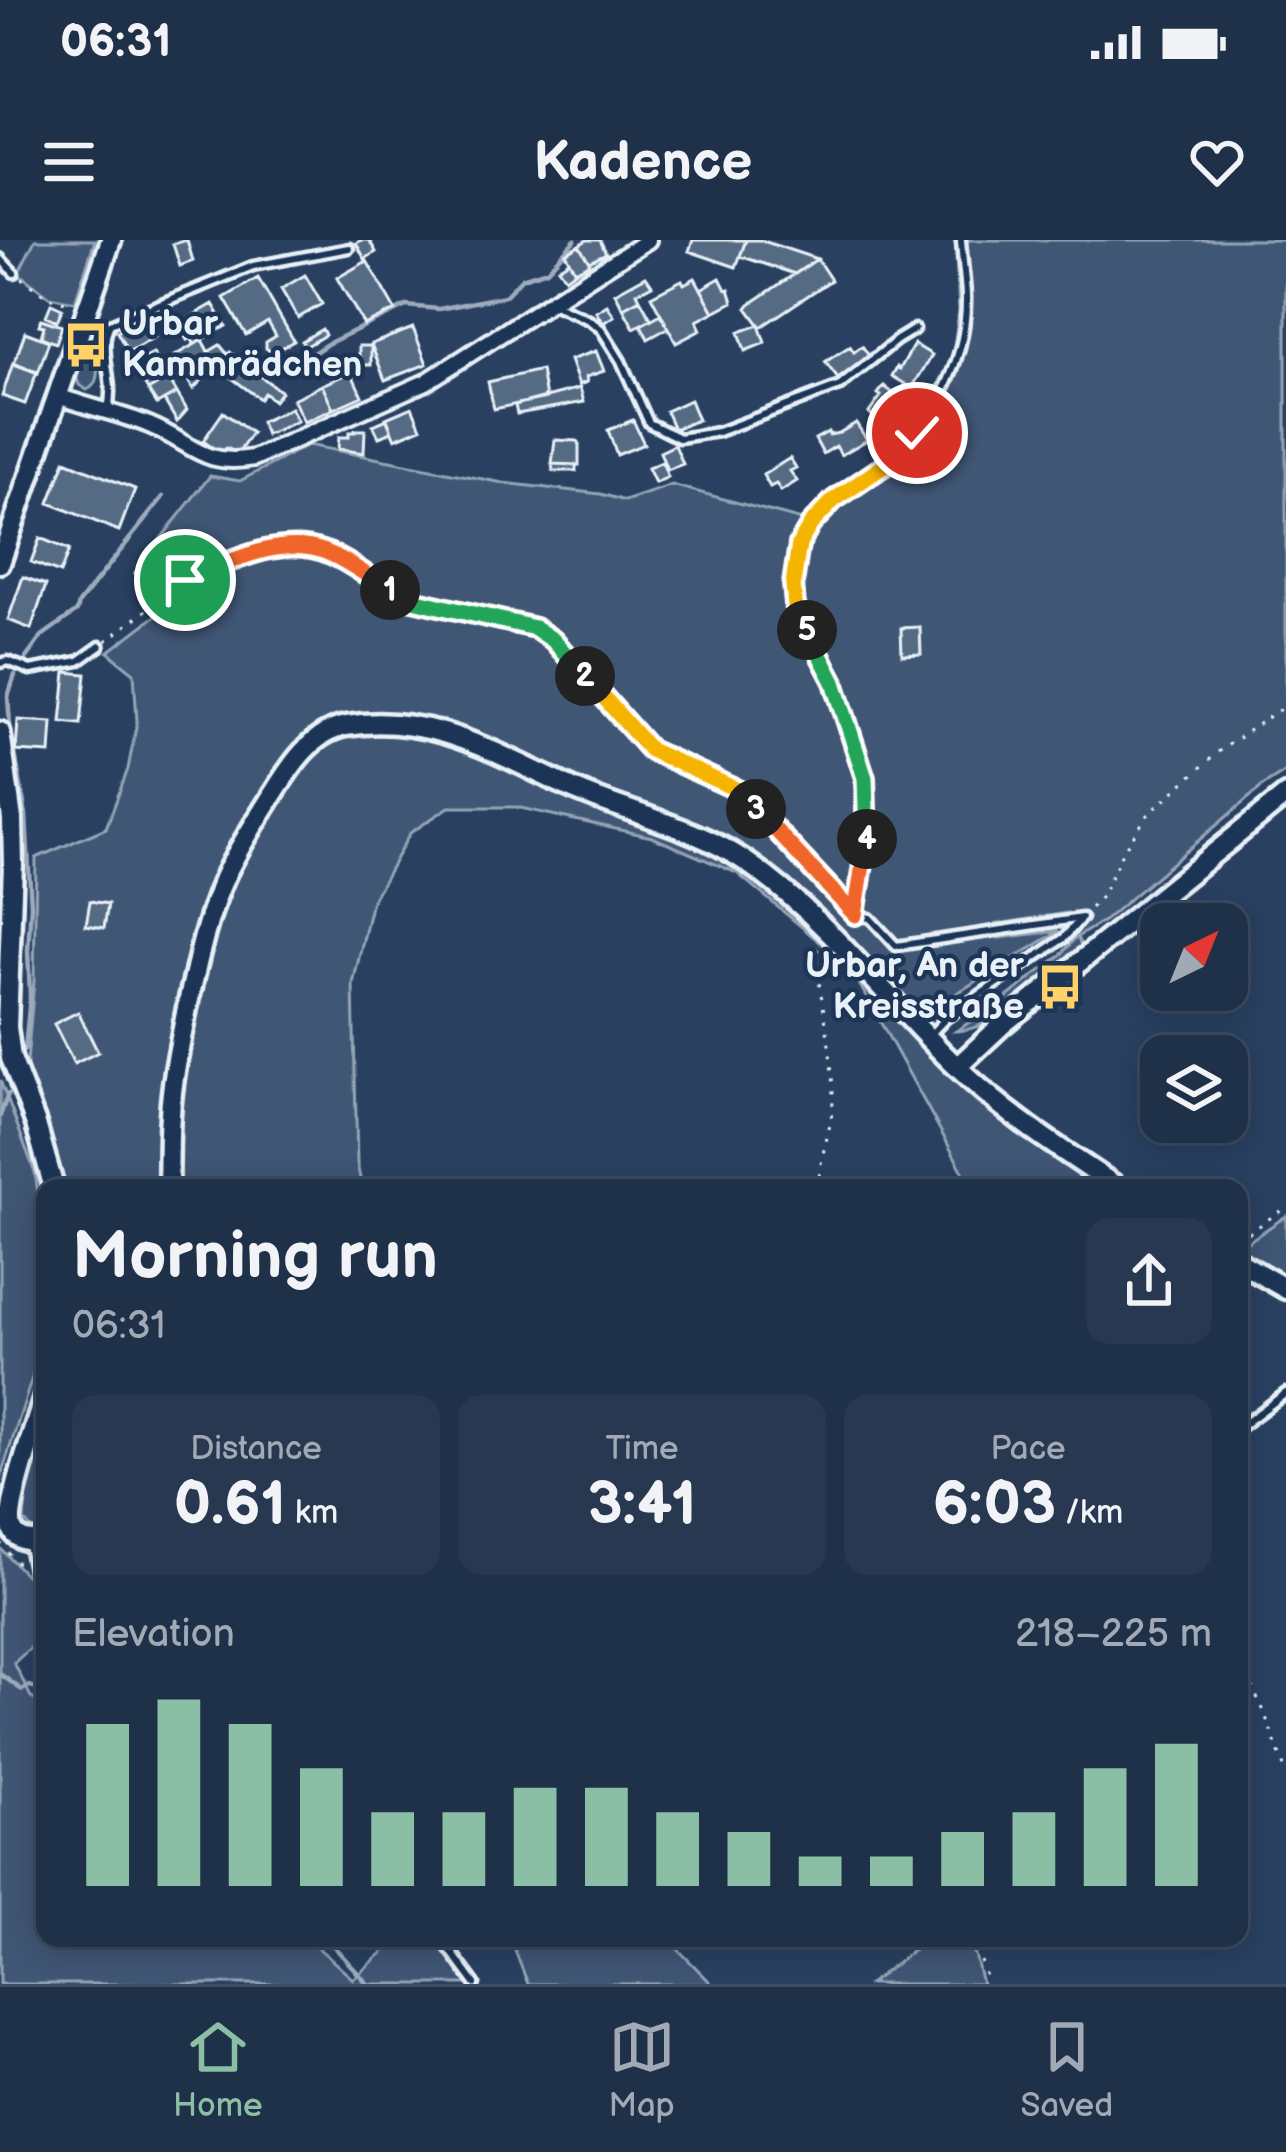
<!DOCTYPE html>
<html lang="en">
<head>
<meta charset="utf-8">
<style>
  body { margin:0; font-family:"Balsamiq Sans",sans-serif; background:#273850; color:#f1f3f6; height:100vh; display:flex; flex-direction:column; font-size:45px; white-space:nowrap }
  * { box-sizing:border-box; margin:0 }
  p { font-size:39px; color:#a1a9b4 }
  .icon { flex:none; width:66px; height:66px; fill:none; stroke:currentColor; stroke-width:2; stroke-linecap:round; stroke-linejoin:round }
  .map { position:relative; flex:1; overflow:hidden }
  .side { position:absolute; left:36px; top:939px; width:1212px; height:768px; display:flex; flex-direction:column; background:#1f3049; border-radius:24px; box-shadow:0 6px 30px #0003,0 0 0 3px #3c4b61 }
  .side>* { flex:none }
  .needle { width:78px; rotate:43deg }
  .controls { position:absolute; left:1140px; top:663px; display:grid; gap:24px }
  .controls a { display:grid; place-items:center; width:108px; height:108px; border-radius:24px; background:#1f3049; box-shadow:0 6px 30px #0003,0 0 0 3px #3c4b61; font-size:60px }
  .pin { position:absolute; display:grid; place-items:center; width:102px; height:102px; color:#fff; margin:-51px; border:6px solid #fff; border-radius:50%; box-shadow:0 3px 12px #0007 }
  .km { position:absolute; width:60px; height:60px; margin:-30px; border-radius:50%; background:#222; color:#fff; font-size:33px; line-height:60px; text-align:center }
  .round { display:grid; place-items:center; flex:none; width:126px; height:126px; border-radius:24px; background:#273850 }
  .summary { display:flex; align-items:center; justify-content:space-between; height:204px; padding:0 36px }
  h1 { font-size:66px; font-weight:700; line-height:90px }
  .metrics { display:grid; grid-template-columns:repeat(3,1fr); gap:18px; height:204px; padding:12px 36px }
  .metrics div { display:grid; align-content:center; border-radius:24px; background:#273850; text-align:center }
  .metrics b { font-size:60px; font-weight:700 }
  .metrics small { font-size:33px; font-weight:400 }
  .metrics p { font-size:33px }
  .chart { height:336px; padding:24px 36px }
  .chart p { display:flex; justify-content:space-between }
  .chart svg { width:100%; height:216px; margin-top:12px; stroke:#8abfa5; stroke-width:6 }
  .status { display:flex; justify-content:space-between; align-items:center; height:84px; padding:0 60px; background:#1f3049; direction:ltr }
  .status svg { height:33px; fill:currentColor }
  header { display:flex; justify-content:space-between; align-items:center; height:156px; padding:0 36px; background:#1f3049; font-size:54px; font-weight:700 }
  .menu { display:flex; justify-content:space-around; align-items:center; height:168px; border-top:3px solid #3c4b61; background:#1f3049; font-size:33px; color:#a1a9b4 }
  .menu a { display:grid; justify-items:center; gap:6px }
  .menu .selected { color:#8abfa5 }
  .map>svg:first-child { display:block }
  .green { fill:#415774; stroke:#94a4b6; stroke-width:3 }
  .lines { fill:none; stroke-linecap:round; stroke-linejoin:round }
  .stream { stroke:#9dabbd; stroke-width:4.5 }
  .building { fill:#556a83; stroke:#e8f1f8; stroke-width:3 }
  .lane-casing { stroke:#e8f1f8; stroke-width:15 }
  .street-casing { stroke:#e8f1f8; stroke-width:22 }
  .secondary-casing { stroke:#e8f1f8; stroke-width:27 }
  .path { stroke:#e8f1f8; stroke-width:3; stroke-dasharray:3 9; stroke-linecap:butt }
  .lane { stroke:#1d3557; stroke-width:6 }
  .street { stroke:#1d3557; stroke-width:14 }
  .secondary { stroke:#1d3557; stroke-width:18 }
  .split-1-casing { stroke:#fff; stroke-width:24 }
  .split-2-casing { stroke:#fff; stroke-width:24 }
  .split-3-casing { stroke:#fff; stroke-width:24 }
  .split-4-casing { stroke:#fff; stroke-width:24 }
  .split-5-casing { stroke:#fff; stroke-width:24 }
  .split-6-casing { stroke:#fff; stroke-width:24 }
  .split-1 { stroke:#f0652b; stroke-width:15 }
  .split-2 { stroke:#22a559; stroke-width:15 }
  .split-3 { stroke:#f5b400; stroke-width:15 }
  .split-4 { stroke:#f0652b; stroke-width:15 }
  .split-5 { stroke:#22a559; stroke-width:15 }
  .split-6 { stroke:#f5b400; stroke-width:15 }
  .labels { text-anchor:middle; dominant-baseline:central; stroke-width:9; stroke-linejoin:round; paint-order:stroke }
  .poi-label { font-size:36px; font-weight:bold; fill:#e8f1f8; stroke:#1d3557; text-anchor:start }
</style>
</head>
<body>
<div class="status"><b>06:31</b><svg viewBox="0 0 49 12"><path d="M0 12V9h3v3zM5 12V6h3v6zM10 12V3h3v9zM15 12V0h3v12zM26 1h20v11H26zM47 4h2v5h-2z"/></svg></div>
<header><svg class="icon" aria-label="menu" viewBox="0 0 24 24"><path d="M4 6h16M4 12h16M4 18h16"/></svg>Kadence<svg class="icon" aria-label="heart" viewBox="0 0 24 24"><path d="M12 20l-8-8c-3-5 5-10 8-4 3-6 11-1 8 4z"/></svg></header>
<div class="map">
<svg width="1286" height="1744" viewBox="0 0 1286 1744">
  <rect width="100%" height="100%" fill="#294061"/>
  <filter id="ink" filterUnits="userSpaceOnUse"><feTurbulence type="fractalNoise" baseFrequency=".00833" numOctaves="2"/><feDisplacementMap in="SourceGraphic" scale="24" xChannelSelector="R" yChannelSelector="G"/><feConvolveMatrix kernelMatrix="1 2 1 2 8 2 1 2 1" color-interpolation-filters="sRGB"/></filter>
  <g filter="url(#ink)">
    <path class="green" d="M35 0H95L75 62 49 57 18 33Z
      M955 0H1286V531L1264 545 1105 680 1077 697 1085 713C1054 736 993 791 956 791L1002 761 1061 715 1076 697 1067 673 997 684 999 698 1059 691 939 764 908 793 1021 897 1101 948H972L850 727 737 633 652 597 516 567H449L410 593 372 661 353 744 357 923 362 948H63L56 919 26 834 34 741 36 618 106 588 128 529 137 482 134 433 108 412 200 342 159 301 210 236 240 241 308 205 503 243 601 254 625 261 672 245 806 281 835 253 886 216 912 188 938 146 953 115 959 70Z
      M93 104H96C96 119 103 143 87 150L79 145C72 128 81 116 93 104Z
      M0 840 35 932 44 996 45 1068 39 1116 0 1239Z
      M1286 976V1040L1239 1013V1008Z
      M45 1178V1304L24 1280 29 1229Z
      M0 1308 45 1355V1394L14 1423 31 1457 45 1468V1698H307L353 1739 399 1698H435L469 1744H0Z
      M510 1698H667L712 1744H528Z
      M929 1698H966L975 1715 982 1744H869Z"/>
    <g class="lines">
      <path class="stream" d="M259 131 292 127 327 104 406 66 439 69 505 56 522 38 547 30 575 0
        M26 418 42 396 77 371 79 363 163 257
        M15 435 8 457 10 485 26 575 31 666 28 710 30 756 25 810
        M0 876 8 854
        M0 1434 22 1450 30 1446 41 1450 37 1467 45 1477
        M326 1698 368 1744"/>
    </g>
    <path class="building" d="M187 0 193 21 180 26 173 4Z
      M362 0H369L376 12 365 19 356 3Z
      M587 0H600L606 13 589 21 579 5Z
      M693 0H746L736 27 689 11Z
      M746 0H760L817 19 795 34 740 16Z
      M579 5 590 23 575 31 565 13Z
      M817 19 831 40 761 87 747 68 750 64Z
      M367 21 395 70 364 85 337 38Z
      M569 21 575 31 565 38 558 28Z
      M305 35 322 64 298 78 281 49Z
      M646 36 652 45 637 53 640 59 623 68 615 53Z
      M258 38 294 101 272 113 266 108V102L276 96 268 82 246 95 224 58Z
      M695 38 714 72 697 81 701 90 676 103 651 56 682 40 684 44Z
      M720 38 726 50 729 49 733 62 714 72 701 49Z
      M640 59 651 79 634 88 623 68Z
      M51 64 62 69 57 81 46 76Z
      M213 64 226 86 202 100 189 78Z
      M607 65 614 76 603 83 596 72Z
      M661 74 668 88 648 99 641 85Z
      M144 77 155 97 128 112 117 92Z
      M41 79 62 86 56 103 41 97 44 86 39 85Z
      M190 79 202 100 194 105 192 98 187 100 179 86Z
      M759 85 765 103 745 111 739 92Z
      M413 88 427 124 385 140 371 104Z
      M322 89 325 95 305 107 302 101Z
      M25 92 49 101 38 133 14 124Z
      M202 100 216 126 193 149 174 116Z
      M914 104 932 115 912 148 892 136 897 127 900 129Z
      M220 105 228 115 219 126H216L208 112Z
      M359 106H371V125H359Z
      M850 106 854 112 862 106 869 116 838 139 825 122Z
      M596 111 604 131 586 137 587 142 579 145 570 120Z
      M230 112 281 152 274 161 264 153 260 159 225 133 219 126Z
      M153 113 168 138 148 150 133 125Z
      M13 123 37 132 25 164 2 156Z
      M541 130 546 158 494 169 488 142Z
      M351 132 362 156 333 169 322 145Z
      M168 138 177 153 157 164 148 150Z
      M322 145 333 169 304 182 293 159Z
      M884 146 903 161 886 185 869 173 881 156 878 154Z
      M580 148 584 162 517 174 515 165Z
      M177 153 187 170 177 182 164 160Z
      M690 160 698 180 674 189 666 171Z
      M412 167 421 188 395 199 386 178Z
      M291 168 297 181 266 195 261 182Z
      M223 172 252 193 238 213 226 208 222 214 203 201Z
      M387 179 392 192 379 197 373 185Z
      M633 180 644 204 617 215 608 190Z
      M856 183 867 200 841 215 836 206 823 214 815 199 828 192 829 195 839 193Z
      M355 190H365L364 213 338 209 339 197H349V192H355Z
      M555 200 577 201 579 204V225L552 224Z
      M675 205 683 224 667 230 660 212Z
      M790 218 796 228 790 231 797 241 781 251 776 244 770 247 763 235Z
      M65 221 135 249 119 291 49 263Z
      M662 222 668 237 655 243 648 228Z
      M552 224 576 225V231H553Z
      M40 298 69 310 60 333 31 322Z
      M155 312 180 335 160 356 135 333Z
      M23 337 46 345 31 389 8 380Z
      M920 387 921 414 902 415 901 388Z
      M66 432 86 434 81 484 61 482Z
      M18 480 52 482 50 513 16 511Z
      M90 661 108 664 104 688 86 685Z
      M78 772 98 812 74 824 54 784Z"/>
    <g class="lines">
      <g class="lane-casing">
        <path id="lane" d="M961 0C962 18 965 37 966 55 968 124 928 196 871 235 845 253 811 272 799 304 778 360 814 394 834 441 843 465 860 513 865 537 873 583 862 630 855 675L870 678 896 706 1082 678
          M0 18 14 33
          M555 62 559 67 589 80 601 89 621 121 649 183 679 198 718 192 840 146 897 100 915 89
          M108 168C116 140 97 110 110 84L253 26 349 8
          M0 423 8 421 30 430 79 421 100 406
          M929 796 946 778 1064 698 1079 681
          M1239 1188 1286 1153
          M28 1305 33 1330 45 1345
          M441 1698 475 1744"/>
      </g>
      <g class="street-casing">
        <path id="street" d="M58 156C87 167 119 173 149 185 193 203 201 227 254 218L426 142 648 0"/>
      </g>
      <g class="secondary-casing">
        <path id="secondary" d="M0 323 111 0
          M0 492 12 579 13 624 7 787 11 818 36 884 54 948
          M957 827 1003 784 1286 555
          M168 948C169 924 168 900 170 875 172 839 180 804 187 768 197 724 206 679 224 638 237 610 254 585 270 559 288 530 309 493 346 486 432 471 503 518 578 551 632 574 695 587 745 621 827 677 888 761 959 829 1008 876 1063 911 1119 948
          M1239 1022 1286 1049
          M45 1154C38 1179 5 1268 12 1288 17 1303 34 1302 45 1299"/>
      </g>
      <path class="path" d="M21 38 48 58 69 64
        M106 401 185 341 248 315 287 306 323 310 403 358 518 382 535 388 553 400 650 510 741 551 847 666
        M1091 668 1104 653 1122 612 1148 575 1218 512 1286 465
        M819 948C818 916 834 887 833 855 832 809 822 760 814 715L821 704
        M42 959 45 977
        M1239 1000 1286 967
        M35 1140 45 1101
        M0 1303 16 1322H20
        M1239 1394 1251 1424 1246 1435 1239 1438
        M1246 1435 1263 1469 1286 1532
        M974 1698 988 1744"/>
      <use href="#lane" class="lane"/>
      <use href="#street" class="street"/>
      <use href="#secondary" class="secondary"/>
    </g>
  </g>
  <g class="lines" filter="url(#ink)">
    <g class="split-1-casing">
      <path id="split-1" d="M185 340C226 324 278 295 323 311 344 318 370 338 390 350"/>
    </g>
    <g class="split-2-casing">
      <path id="split-2" d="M390 350 404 358 535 388 553 400 585 436"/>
    </g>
    <g class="split-3-casing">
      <path id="split-3" d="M585 436 650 510 740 551 756 569"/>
    </g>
    <g class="split-4-casing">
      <path id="split-4" d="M756 569 855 675 867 599"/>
    </g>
    <g class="split-5-casing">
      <path id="split-5" d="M807 390 834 442 865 538 867 599"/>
    </g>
    <g class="split-6-casing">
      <path id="split-6" d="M807 390 795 366 793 344 799 304 811 284 834 260 891 221 917 193"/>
    </g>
    <use href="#split-1" class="split-1"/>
    <use href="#split-2" class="split-2"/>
    <use href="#split-3" class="split-3"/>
    <use href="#split-4" class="split-4"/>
    <use href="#split-5" class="split-5"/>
    <use href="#split-6" class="split-6"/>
  </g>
  <defs>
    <g id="bus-bare" transform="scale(3.6)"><path d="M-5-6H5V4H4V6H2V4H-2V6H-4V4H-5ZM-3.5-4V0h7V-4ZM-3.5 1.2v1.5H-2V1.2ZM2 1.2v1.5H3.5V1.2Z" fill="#ffd166" stroke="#1d3557" stroke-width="2.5" paint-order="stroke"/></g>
  </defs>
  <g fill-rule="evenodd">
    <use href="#bus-bare" x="86" y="105"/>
    <use href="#bus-bare" x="1060" y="747"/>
  </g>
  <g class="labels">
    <g class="poi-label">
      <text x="122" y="84">Urbar<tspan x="122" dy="41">Kammrädchen</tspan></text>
      <text x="1024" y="726" text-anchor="end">Urbar, An der<tspan x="1024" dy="41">Kreisstraße</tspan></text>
    </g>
  </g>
</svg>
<div class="controls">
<a><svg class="needle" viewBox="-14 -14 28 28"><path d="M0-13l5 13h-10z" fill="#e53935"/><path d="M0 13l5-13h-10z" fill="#a1a9b4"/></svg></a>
<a><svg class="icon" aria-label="layers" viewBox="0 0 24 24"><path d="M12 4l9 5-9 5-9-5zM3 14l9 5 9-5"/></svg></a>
</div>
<div class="pin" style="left:185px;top:340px;background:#1e9e55"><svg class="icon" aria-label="arrive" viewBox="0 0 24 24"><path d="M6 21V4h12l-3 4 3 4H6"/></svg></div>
<div class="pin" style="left:917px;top:193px;background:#d93025"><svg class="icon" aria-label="check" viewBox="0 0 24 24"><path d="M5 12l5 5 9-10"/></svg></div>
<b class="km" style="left:390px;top:350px">1</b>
<b class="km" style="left:585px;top:436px">2</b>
<b class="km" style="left:756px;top:569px">3</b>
<b class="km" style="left:867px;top:599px">4</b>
<b class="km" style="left:807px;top:390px">5</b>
<section class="side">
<div class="summary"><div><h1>Morning run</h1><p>06:31</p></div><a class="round"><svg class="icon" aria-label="share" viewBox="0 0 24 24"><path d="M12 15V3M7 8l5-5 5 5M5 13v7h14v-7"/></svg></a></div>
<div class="metrics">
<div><p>Distance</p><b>0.61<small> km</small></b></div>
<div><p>Time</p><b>3:41</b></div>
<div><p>Pace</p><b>6:03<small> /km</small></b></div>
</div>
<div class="chart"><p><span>Elevation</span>218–225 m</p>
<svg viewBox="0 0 160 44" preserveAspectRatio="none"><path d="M5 44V11M15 44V6M25 44V11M35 44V20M45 44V29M55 44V29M65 44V24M75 44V24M85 44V29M95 44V33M105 44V38M115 44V38M125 44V33M135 44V29M145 44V20M155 44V15"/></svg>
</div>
</section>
</div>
<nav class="menu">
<a class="selected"><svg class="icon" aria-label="home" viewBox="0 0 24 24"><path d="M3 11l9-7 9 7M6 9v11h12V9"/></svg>Home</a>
<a><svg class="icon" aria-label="map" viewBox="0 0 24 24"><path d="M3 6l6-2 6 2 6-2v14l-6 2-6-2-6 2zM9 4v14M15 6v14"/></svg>Map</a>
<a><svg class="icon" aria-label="saved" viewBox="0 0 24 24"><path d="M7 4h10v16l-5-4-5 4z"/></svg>Saved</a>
</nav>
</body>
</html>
